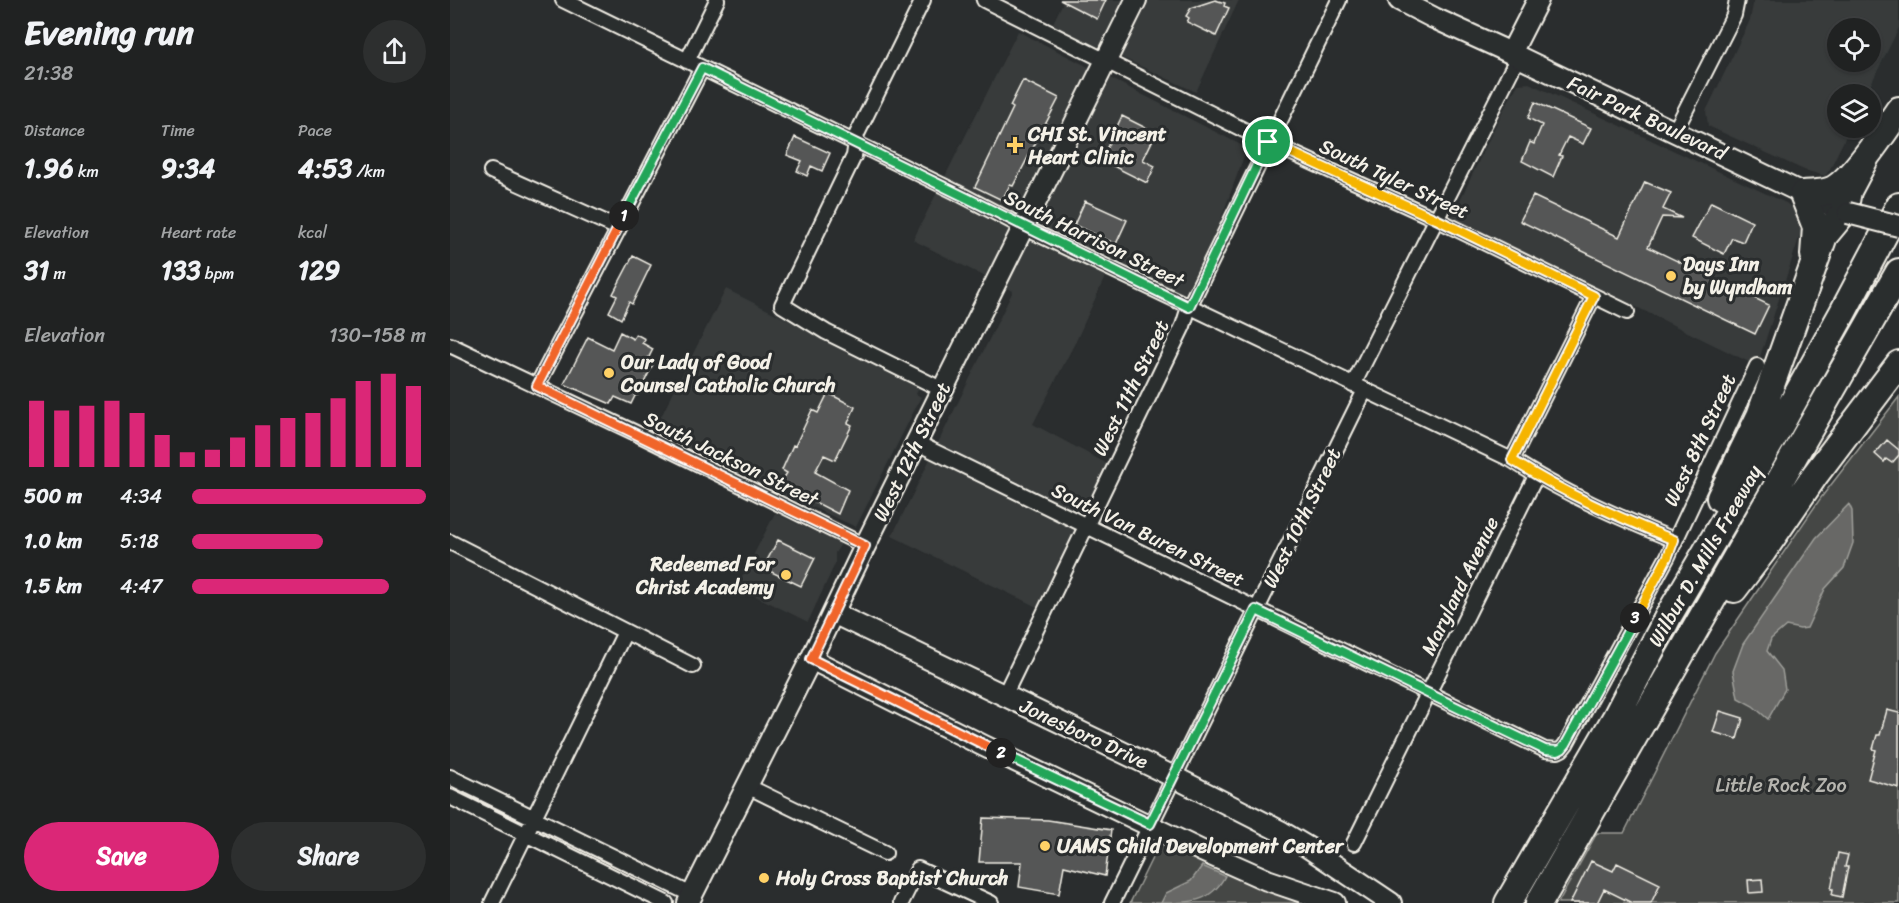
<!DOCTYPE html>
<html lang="en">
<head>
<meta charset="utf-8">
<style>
  body { margin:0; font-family:Sriracha,sans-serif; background:#2d2f2f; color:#f1f3f6; height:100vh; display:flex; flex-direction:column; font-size:22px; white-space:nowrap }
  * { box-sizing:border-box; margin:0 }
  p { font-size:20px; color:#a2a4a5 }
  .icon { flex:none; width:33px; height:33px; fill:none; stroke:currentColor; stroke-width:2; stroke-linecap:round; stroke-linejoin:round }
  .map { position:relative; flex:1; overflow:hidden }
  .details { display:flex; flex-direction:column; background:#202222; width:450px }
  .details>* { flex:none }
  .fabs { position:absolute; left:1377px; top:18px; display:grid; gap:12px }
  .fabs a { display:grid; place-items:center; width:54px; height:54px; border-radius:50%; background:#202222; box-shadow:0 2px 4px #0004,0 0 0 2px #3d3f40; font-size:30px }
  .pin { position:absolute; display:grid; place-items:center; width:51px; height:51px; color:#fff; margin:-26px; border:3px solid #fff; border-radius:50%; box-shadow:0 2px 6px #0007 }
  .km { position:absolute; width:30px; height:30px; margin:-15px; border-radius:50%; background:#222; color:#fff; font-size:16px; line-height:30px; text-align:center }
  .round { display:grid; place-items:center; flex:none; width:63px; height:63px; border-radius:32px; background:#2d2f2f }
  .summary { display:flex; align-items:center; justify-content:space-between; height:102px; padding:0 24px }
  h1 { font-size:33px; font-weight:700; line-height:45px }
  .metrics { display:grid; grid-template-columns:repeat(3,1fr); gap:9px; height:102px; padding:6px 24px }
  .metrics div { display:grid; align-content:center }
  .metrics b { font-size:26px; font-weight:700 }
  .metrics small { font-size:16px; font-weight:400 }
  .metrics p { font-size:16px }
  .chart { height:168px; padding:12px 24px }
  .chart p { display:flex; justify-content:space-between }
  .chart svg { width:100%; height:108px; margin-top:6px; stroke:#db2777; stroke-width:6 }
  .primary-button { display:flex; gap:12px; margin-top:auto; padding:12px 24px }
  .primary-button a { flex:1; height:69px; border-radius:36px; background:#db2777; color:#fff; font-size:24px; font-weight:700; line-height:69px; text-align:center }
  .primary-button a+a { background:#2d2f2f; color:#f1f3f6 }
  ul { padding:0 24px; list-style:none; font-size:20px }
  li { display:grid; grid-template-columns:96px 72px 1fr; align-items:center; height:45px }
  li i { height:15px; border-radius:8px; background:#db2777 }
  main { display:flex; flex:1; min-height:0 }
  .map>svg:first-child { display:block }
  .built { fill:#373a3a; fill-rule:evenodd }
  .green { fill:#444645; stroke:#9c9c96; stroke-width:1.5 }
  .water { fill:#676866; stroke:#9f9f9a; stroke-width:1.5 }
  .building { fill:#555756; stroke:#f4f1e8; stroke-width:1.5 }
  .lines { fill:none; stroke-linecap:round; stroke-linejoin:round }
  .street-casing { stroke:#f4f1e8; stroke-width:18 }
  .secondary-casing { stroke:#f4f1e8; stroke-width:24 }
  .highway-casing { stroke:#f4f1e8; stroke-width:30 }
  .street { stroke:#2a2d2e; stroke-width:14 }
  .secondary { stroke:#2a2d2e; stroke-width:20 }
  .highway { stroke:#2a2d2e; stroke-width:26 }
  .secondary-bridge-casing { stroke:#f4f1e8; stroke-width:24; stroke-linecap:butt }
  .secondary-bridge { stroke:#2a2d2e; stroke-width:20 }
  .split-1-casing { stroke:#fff; stroke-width:12 }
  .split-2-casing { stroke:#fff; stroke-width:12 }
  .split-3-casing { stroke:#fff; stroke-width:12 }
  .split-4-casing { stroke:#fff; stroke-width:12 }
  .split-1 { stroke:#22a559; stroke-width:8 }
  .split-2 { stroke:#f0652b; stroke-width:8 }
  .split-3 { stroke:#22a559; stroke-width:8 }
  .split-4 { stroke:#f5b400; stroke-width:8 }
  .poi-dot { fill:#ffd166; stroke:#2a2d2e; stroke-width:2 }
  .labels { text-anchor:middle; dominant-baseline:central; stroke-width:6; stroke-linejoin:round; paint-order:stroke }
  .street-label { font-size:20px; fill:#f4f1e8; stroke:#2a2d2e }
  .poi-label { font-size:20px; font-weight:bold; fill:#f4f1e8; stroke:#2a2d2e; text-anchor:start }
  .park-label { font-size:20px; fill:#b6b5af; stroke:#2a2d2e }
</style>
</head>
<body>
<main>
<section class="details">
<div class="summary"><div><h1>Evening run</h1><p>21:38</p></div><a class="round"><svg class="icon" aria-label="share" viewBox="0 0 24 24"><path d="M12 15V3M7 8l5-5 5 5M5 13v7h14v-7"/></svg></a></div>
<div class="metrics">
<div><p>Distance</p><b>1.96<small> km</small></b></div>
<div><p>Time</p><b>9:34</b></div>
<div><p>Pace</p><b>4:53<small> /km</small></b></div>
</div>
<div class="metrics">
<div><p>Elevation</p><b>31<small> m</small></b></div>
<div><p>Heart rate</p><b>133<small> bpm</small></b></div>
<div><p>kcal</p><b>129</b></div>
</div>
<div class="chart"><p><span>Elevation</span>130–158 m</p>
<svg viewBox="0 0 160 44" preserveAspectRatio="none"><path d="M5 44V17M15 44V21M25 44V19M35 44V17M45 44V22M55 44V31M65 44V38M75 44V37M85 44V32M95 44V27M105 44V24M115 44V22M125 44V16M135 44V9M145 44V6M155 44V11"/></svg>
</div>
<ul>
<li><b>500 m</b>4:34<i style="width:100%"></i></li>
<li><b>1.0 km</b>5:18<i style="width:56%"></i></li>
<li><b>1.5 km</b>4:47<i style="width:84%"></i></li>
</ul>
<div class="primary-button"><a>Save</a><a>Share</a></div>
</section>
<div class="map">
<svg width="1449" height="903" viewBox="0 0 1449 903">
  <rect width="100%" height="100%" fill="#2a2d2e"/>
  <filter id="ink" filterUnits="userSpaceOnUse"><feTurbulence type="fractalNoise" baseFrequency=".0167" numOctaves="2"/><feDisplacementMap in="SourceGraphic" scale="12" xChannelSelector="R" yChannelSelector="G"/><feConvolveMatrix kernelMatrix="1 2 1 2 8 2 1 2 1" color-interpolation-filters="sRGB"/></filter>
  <g filter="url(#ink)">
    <path class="built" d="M614 0H789L746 92 602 25Z
      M1304 0H1449V28L1416 94H1388V128H1400L1379 171 1375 176 1354 170 1258 126 1256 111 1300 20ZM1388 28H1420V62H1388Z
      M568 31 797 148 739 307 659 268 627 339 583 424 665 468 595 611 442 536 563 291 463 240Z
      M1079 83 1336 203 1346 210 1355 220 1307 366 1002 217 1051 114 1068 84Z
      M276 289 470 386 466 394 471 397 406 527 202 434Z
      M325 513 391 544 385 553V564L358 622 287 587Z"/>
    <path class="green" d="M1449 397V903H1108L1147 833H1174L1265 653 1370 499Z
      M710 842 721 844 850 903H680Z"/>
    <path class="water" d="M1399 504 1402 511 1403 543 1394 568 1375 589 1357 628 1350 629 1336 626 1321 639 1317 651 1332 670 1335 689 1318 719 1303 706 1288 698 1283 671 1293 644 1366 538Z
      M752 866 775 876C761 903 739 903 711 903L716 893 741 881Z"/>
    <path class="building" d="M610 0H656L647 19Z
      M765 0 775 3 774 6 779 8 766 36 737 22 739 18 736 16 741 8Z
      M573 80 609 98 563 186 560 185 552 200 525 187 563 108 560 106Z
      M1085 102 1141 128 1133 144 1118 137 1109 155 1112 156 1103 177 1072 161 1080 142 1084 144 1092 125 1078 118Z
      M672 116 706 133 693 160 705 166 697 183 651 160Z
      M345 137 380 153 372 171 361 166 357 176 347 171 352 161 337 155Z
      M1195 182 1221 193 1213 209 1232 218 1212 217 1198 247 1319 305 1305 334 1070 221 1083 196 1169 237Z
      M635 201 677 220 666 244 624 225Z
      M1261 202 1302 222 1293 242 1282 238 1274 254 1242 238Z
      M183 256 201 265 182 304 179 302 171 319 159 312 167 296 163 294Z
      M170 332 183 339 186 334 195 339 192 343 203 349 198 359 204 362 188 395 186 394 181 404 165 397 161 404 114 384 138 337 162 349Z
      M378 393 405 407 398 423 402 425 385 460 374 455 365 472 398 490 388 514 330 484 337 473 332 470 343 445 345 446 362 410 368 413Z
      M1437 440 1449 450V455L1442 463 1436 459 1434 462 1425 454Z
      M328 540 365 558 351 586 313 568Z
      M1437 710 1449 713V788L1418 779 1426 750 1423 749 1427 735H1430Z
      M1270 711 1293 718 1287 739 1263 732Z
      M533 818 598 820 661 830 655 876 614 866 609 894 569 887 572 862H529Z
      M1388 853 1398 855 1395 867H1398L1392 897 1382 895 1383 889H1381Z
      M1141 861 1163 871 1167 863 1210 884 1201 903H1182L1154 889 1147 903H1120Z
      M1312 879 1313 892 1299 893 1298 880Z"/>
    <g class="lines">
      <g class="street-casing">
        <path id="street" d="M113 0 506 192 573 227 1062 460C1113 493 1168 517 1224 540
          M473 0 407 134 404 156 332 305 376 332 493 390
          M534 0 818 142 986 219 1177 312
          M237 61 267 0
          M1225 131 1284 15 1287 0
          M41 171 168 228
          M0 345 190 435 415 546
          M903 385 1068 57
          M87 386 252 68
          M467 443 1095 750 1108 751 1112 749 1116 744 1218 556 1307 366
          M1062 460 1144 296
          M0 542 243 666
          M554 696 733 326 739 307 889 0
          M0 777 242 895
          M297 786 435 853
          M0 797 216 903
          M904 843 1086 476
          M42 903 175 632
          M451 903 468 869 541 903
          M662 903 915 390"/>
      </g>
      <g class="secondary-casing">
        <path id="secondary" d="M949 0 984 18 1050 48 1348 191 1398 213
          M1061 53 1088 0
          M383 613 724 777 832 832 859 848 941 903
          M361 659 532 745 752 851 817 880 885 903
          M238 903 361 659 415 546 686 0"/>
      </g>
      <g class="highway-casing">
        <path id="highway" d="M1364 255 1366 227 1353 194C1362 193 1373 194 1382 190 1403 180 1435 130 1449 110
          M1270 498 1310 416 1374 236 1394 212 1398 191 1416 157
          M1284 589 1313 551 1365 475 1449 364
          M1058 903 1166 717 1219 615 1323 438 1393 312 1449 206
          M1089 903 1449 272"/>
      </g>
      <use href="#street" class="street"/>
      <use href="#secondary" class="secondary"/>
      <use href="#highway" class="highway"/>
      <g class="secondary-bridge-casing">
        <path id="secondary-bridge" d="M1398 213 1449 226"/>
      </g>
      <use href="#secondary-bridge" class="secondary-bridge"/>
    </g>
  </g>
  <g class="lines" filter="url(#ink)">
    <g class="split-1-casing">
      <path id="split-1" d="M174 216 252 68 739 307 818 142"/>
    </g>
    <g class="split-2-casing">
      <path id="split-2" d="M174 216 87 386 415 546 361 659 551 753"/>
    </g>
    <g class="split-3-casing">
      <path id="split-3" d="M551 753 700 824 806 610 1095 750 1108 751 1112 749 1116 744 1185 618"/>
    </g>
    <g class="split-4-casing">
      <path id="split-4" d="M818 142 986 219 1144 296 1062 460C1113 493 1168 517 1224 540L1218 556 1185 618"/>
    </g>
    <use href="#split-1" class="split-1"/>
    <use href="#split-2" class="split-2"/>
    <use href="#split-3" class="split-3"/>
    <use href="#split-4" class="split-4"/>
  </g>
  <g class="poi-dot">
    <path d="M562 136h6v6h6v6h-6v6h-6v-6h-6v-6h6z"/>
    <circle cx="1221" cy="276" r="6"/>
    <circle cx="159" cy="373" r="6"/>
    <circle cx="336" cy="575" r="6"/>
    <circle cx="595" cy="846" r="6"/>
    <circle cx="314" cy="878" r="6"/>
  </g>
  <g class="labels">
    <g class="street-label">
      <text transform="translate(1197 118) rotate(25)">Fair Park Boulevard</text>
      <text transform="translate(944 179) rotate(25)">South Tyler Street</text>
      <text transform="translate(644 239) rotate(26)">South Harrison Street</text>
      <text transform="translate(681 388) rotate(-64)">West 11th Street</text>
      <text transform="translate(1250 440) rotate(-65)">West 8th Street</text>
      <text transform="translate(462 452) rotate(-64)">West 12th Street</text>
      <text transform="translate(281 459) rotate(26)">South Jackson Street</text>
      <text transform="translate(852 518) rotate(-64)">West 10th Street</text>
      <text transform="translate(698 535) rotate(26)">South Van Buren Street</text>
      <text transform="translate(1255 556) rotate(-60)">Wilbur D. Mills Freeway</text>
      <text transform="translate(1010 586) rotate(-64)">Maryland Avenue</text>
      <text transform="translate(634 734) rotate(25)">Jonesboro Drive</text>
    </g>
    <g class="poi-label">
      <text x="578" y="134">CHI St. Vincent<tspan x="578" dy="23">Heart Clinic</tspan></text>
      <text x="1233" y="264">Days Inn<tspan x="1233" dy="23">by Wyndham</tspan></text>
      <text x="171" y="362">Our Lady of Good<tspan x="171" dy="23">Counsel Catholic Church</tspan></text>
      <text x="324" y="564" text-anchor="end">Redeemed For<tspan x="324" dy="23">Christ Academy</tspan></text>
      <text x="607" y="846">UAMS Child Development Center</text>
      <text x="326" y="878">Holy Cross Baptist Church</text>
    </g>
    <g class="park-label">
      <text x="1331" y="785">Little Rock Zoo</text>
    </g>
  </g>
</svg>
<div class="fabs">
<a><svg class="icon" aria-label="locate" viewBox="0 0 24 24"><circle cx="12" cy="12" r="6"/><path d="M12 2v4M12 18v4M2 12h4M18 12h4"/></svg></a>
<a><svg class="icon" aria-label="layers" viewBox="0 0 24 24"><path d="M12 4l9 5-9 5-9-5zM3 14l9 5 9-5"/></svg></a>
</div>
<div class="pin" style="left:818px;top:142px;background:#1e9e55"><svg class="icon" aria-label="arrive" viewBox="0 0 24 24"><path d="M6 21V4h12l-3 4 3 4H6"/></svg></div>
<b class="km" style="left:174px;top:216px">1</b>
<b class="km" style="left:551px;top:753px">2</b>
<b class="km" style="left:1185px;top:618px">3</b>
</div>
</main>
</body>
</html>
